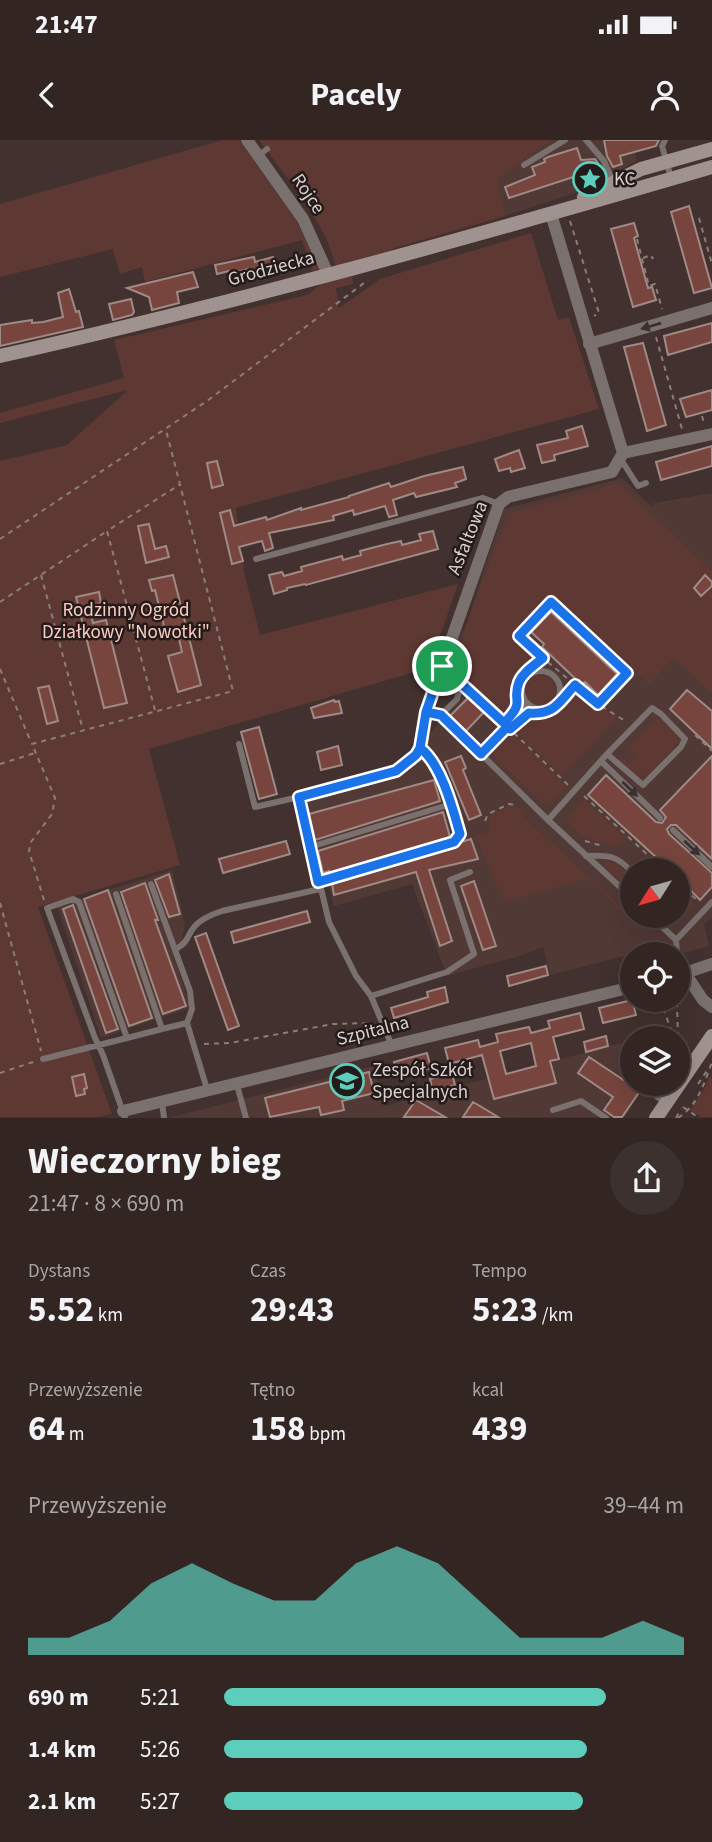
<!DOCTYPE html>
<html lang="pl">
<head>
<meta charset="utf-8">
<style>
  body { margin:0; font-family:"Source Sans 3",sans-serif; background:#3d312f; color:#f1f3f6; height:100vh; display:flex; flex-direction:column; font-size:26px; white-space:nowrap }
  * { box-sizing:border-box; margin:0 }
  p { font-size:23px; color:#a8a5a5 }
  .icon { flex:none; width:38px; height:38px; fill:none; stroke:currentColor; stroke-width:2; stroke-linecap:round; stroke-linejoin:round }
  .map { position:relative; height:978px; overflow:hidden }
  .details { display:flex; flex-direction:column; background:#322522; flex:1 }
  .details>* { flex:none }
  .needle { width:46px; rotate:233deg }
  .fabs { position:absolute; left:620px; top:718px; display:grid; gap:14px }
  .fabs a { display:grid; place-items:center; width:70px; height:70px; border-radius:50%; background:#322522; box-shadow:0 7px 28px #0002,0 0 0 2px #4d4240; font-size:35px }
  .pin { position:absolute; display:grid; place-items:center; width:60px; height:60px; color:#fff; margin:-30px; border:4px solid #fff; border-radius:50%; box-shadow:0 2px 7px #0007 }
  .round { display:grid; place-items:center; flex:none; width:74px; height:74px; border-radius:37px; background:#3d312f }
  .overview { display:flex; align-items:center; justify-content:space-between; height:119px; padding:0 28px }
  h1 { font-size:38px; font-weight:700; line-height:52px }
  .figures { display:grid; grid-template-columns:repeat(3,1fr); gap:10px; height:119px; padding:7px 28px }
  .figures div { display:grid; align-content:center }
  .figures b { font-size:35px; font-weight:700 }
  .figures small { font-size:19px; font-weight:400 }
  .figures p { font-size:19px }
  .chart { height:196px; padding:14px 28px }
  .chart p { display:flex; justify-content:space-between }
  .chart svg { width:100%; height:126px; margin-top:7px; fill:#5ccebb; opacity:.7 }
  ul { padding:0 28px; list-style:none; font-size:23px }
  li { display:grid; grid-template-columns:112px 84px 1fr; align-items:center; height:52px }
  li i { height:18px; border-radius:9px; background:#5ccebb }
  .status { display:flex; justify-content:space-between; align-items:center; height:49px; padding:0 35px; background:#322522; direction:ltr }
  .status svg { height:19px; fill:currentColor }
  header { display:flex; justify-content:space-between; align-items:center; height:91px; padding:0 28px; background:#322522; font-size:32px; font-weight:700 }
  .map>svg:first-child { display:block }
  .built { fill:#513935; fill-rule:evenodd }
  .green { fill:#5e3933 }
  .building { fill:#77453d; stroke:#9f8a86; stroke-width:2; fill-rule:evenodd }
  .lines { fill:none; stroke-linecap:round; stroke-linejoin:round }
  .path { stroke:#8b7d7b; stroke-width:2; stroke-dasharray:5 5; stroke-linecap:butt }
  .lane { stroke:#7a716f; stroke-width:6 }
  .street { stroke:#7a716f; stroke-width:12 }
  .secondary { stroke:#a0928f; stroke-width:14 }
  .oneway { fill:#39302f }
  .route-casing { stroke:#fff; stroke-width:14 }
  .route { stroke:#1a73e8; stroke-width:9 }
  .labels { text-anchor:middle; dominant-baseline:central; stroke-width:5; stroke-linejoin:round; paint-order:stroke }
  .poi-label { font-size:19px; fill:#dacfcd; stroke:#231b1a; text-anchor:start }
  .street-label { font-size:19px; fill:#dacfcd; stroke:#231b1a }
  .park-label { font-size:19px; fill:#fdcac0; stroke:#231b1a }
</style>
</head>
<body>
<div class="status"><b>21:47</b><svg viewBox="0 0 49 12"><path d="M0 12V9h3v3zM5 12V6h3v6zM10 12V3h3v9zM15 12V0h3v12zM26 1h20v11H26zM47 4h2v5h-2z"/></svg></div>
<header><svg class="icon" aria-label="back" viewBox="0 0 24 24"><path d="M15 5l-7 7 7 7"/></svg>Pacely<svg class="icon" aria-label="person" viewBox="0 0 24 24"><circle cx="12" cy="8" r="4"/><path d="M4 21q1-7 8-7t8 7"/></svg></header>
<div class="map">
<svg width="712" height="978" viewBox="0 0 712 978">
  <rect width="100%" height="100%" fill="#42312e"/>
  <path class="built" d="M552 0H631L637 21 578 52 505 76 497 39Z
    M622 338 651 366 654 363 712 353V778L704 784 709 806 677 815 644 814 643 811 551 835 543 807 523 815 447 836 412 744 334 766 328 745 315 739 293 653 395 626 410 615 471 548 460 535 449 526 451 514 467 482 504 369ZM632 730H677V775H632Z
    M172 730 185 784 177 824 189 865 186 869 101 898 57 766Z
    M632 900V943H645L625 977 168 978 373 926 385 966Z"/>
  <path class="green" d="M222 0H239L296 80 319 128 313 132 302 100 145 142 142 127 120 134 113 109 0 137V64Z
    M259 0H552L498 39 505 76 394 108 352 137 353 144 336 148 339 168 380 139 531 93 558 180 569 177 599 269 236 368 244 432 260 495 458 444 429 528 149 609 180 725 38 767 112 974 99 977H0V321L67 305 128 250 0 283V273L124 238 114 200 307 155 337 131C327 83 288 40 259 0Z
    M618 343 712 431V553L674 518 649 544 554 458 513 496 533 515 517 539 516 567 506 579 452 529 474 463 509 373Z
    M525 551a15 15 0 1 1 30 0a15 15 0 1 1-30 0Z
    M575 551 595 569 599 566 618 577 562 636 513 590 528 575 552 573Z
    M654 574 677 594 679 602 649 634 639 637 633 635 617 619 623 618 629 623 636 617 628 609 655 580 651 575Z
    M511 591 567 646 553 661 542 663 495 618 492 613 495 607Z
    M584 659 626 698 615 707 584 698 566 681Z
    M508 667H517L524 670 523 676 643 788 637 787 588 739 504 761 475 696 490 692 488 688 492 675Z
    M604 721 617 723 629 735 630 747H626L605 727Z
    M677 746 695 764 679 782 674 783 664 775H677Z
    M709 936 712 939V977H701L690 970 705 948Z"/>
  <path class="building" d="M604 0H659L656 6 620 16 622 24 613 27 607 16Z
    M577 8 581 20 595 19 601 28 509 58 505 47 535 35 532 27 545 22 544 19 548 17Z
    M689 66 712 148 694 153 671 72Z
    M634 83 638 96 634 98 646 141 648 148 652 147 656 160 633 167 611 89Z
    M254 117 255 122 273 117 276 130 251 139 248 129 230 134 229 131 217 134 215 125Z
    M193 132 198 147 177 152 179 163 152 170 149 157 127 148Z
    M69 149 76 172 79 171 83 187 0 206V185L32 180V183L43 182 63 177 58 153Z
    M131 159 134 172 132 175 113 180 109 164Z
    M712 183V202L668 215 664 196Z
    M643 203 666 285 647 291 624 207Z
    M712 250V270L686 277 680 259Z
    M582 286 588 306 554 315 555 320 542 323 537 305 568 298 566 291Z
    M712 306V326L661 340 656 322Z
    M519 310 525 328 511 332 510 328 499 331 495 319Z
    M217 321 223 345 212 348 207 323Z
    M463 327 466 339 455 343 457 347 416 357 414 353 393 360 397 375 389 377 385 366 354 375 353 370 333 376 334 380 269 393 273 408 265 411 262 401 239 407 243 421 232 424 220 373 230 370 234 386 266 377 267 380 301 368V370L349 357V356L389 343 391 347 424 336Z
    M149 384 155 409 166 406 169 417 146 423 138 386Z
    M433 391 438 409 306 445 305 444 287 448V450L274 454 269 435 282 432 284 436 302 431 301 427 342 416 343 420 361 415 360 411 387 404 401 401 402 405 421 400 419 394Z
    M173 435 201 545 178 552 168 516 182 512 178 494 163 498 160 487 164 486 155 450 152 451 149 440Z
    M705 435 712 442V446L701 456 694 448Z
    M99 452 101 463 89 466 93 483 106 480 127 563 104 568 76 457Z
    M551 472 617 534 598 555 585 542 582 545 542 507 544 504 531 492Z
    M49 546 58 581 47 584 38 548Z
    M687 550 712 571V609L670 569Z
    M471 555 486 570 466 591 450 576Z
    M334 560 335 562 339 561 342 573 314 578 311 568Z
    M259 587 277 654 259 659 241 592Z
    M338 606 342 625 321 630 317 612Z
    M461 616 466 628 463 630 481 675 469 680 445 622Z
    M712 616V719L676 685H671L667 689 669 694 712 733V747L700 760 677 736V730H670L588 655 606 635 656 682 662 683 666 677 660 670Z
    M434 640 440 661 315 700 309 674Z
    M443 672 450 697 329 733V731L323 733 318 711Z
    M471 699 478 719 429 730 452 801 440 806 416 732 334 755 332 744 456 707 461 702Z
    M286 701 290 714 223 733 219 719Z
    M169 734 180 774 169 777 155 740Z
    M474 741 496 806 483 810 461 746Z
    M145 743 158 780H155L186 866 163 874 121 752Z
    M108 750 152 878 129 886 84 759Z
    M73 765 118 889 106 893 63 769Z
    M307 771 310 782 234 803 231 792Z
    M206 793 239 886 228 890 195 797Z
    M546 826 548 835 509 846 507 836Z
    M445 847 448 862 394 878 391 868 428 857 427 852Z
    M632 860 636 875 603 883 599 868Z
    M580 873 584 889 553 897 559 919 550 921 556 943 494 959 482 915 449 924 445 908 478 900 480 907 498 902 496 894 529 887 531 893 550 888 548 881ZM531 903 536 926 506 934 500 911Z
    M606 896 608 906 586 912 584 902Z
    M427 913 431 928 398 937 394 922Z
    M589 917 640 951 622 977H614L604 970 613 957 578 933Z
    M369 932 374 953 342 961 344 970 321 975 319 967 270 977 265 958Z
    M452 933 455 945 433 952 430 939Z
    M84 934 87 948 84 949 85 954 76 956 72 937Z
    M416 960 445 977H404Z
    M473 962 480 966 498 977H463Z"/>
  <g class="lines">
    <path class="path" d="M699 78 712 124
      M570 81 599 173 594 176
      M637 99 649 146 655 144 662 169
      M643 118 651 115 653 119
      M656 197 682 289
      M702 276 704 283
      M0 399 207 261 368 140
      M41 435 83 590
      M0 462 107 391
      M543 518 519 496 551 462 627 533 598 564
      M0 529 31 602
      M469 550 500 580
      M518 562C518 535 523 534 543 518L598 564 625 581
      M155 570 107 391 179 345
      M534 573 550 571 574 546
      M514 593 568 645
      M695 595 712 611
      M0 624 35 613
      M584 656 664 730
      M485 681 488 674 509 664 518 665
      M585 701 603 706
      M677 742 699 762
      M44 760 29 711 31 702 52 674 55 658 32 604 233 551 166 290
      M0 763 41 911
      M660 859 674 898
      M677 862 678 899 682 908
      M204 904 230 903 333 884 371 883
      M0 933 36 921
      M698 944 709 928
      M683 967 699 978
      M676 978 681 969
      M678 978C698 965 704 944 712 922"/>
    <path class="lane" d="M586 0 604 21 613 42
      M665 0 662 6 671 38
      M258 16 267 9
      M524 25 565 0
      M620 318 638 346 646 343
      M256 419 483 358 499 364
      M522 550a19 19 0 1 1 38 0a19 19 0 1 1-38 0Z
      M528 564 481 614 548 680 607 614 652 568 661 574 685 599 681 607 643 645 607 614
      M426 572 441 575 457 559 459 551 452 541 441 533
      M441 575 481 614
      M239 604 255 667 299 657 329 782 356 836 371 856 392 906
      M601 621 660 678
      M548 680 632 758
      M673 690 712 727
      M310 707 451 664 430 615 420 609
      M586 716C609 715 616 715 632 732
      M319 742 454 702 460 694 451 664
      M151 744 190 851 192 869 187 883 162 889
      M116 754 162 889 127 898
      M650 775 676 800 677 813 685 833
      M676 800 712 762
      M176 809C190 801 186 796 195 786 202 778 213 774 222 771L320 749
      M371 856 447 832 474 814 450 740 470 732
      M187 883 207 949
      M43 919 127 898 79 762 73 759 47 768 95 898 103 915 125 978
      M626 923 632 932
      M638 943 666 963
      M237 945 246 978
      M162 962 164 978
      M553 970 581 961 606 978"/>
    <path class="street" d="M247 0 303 79 328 134
      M589 204 712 168
      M623 313 712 294
      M299 657C327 649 400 637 417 615 424 605 423 585 426 572L499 364 508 357 612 332 623 313 551 74
      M685 833 703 860 712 867
      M679 835 712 824
      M123 971 632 847"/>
    <path class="secondary" d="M584 57 641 29 712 9
      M0 216C240 162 476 96 712 27
      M656 978 712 896"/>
  </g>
  <defs><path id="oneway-solid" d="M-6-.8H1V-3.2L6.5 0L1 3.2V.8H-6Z" transform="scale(1.75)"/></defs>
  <g class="oneway">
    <use href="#oneway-solid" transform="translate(651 186) rotate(164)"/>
    <use href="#oneway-solid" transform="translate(630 649) rotate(44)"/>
    <use href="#oneway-solid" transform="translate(692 708) rotate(43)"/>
  </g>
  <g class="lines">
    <g class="route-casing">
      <path id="route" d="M442 526 426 572 420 608 416 615 396 631 299 657 318 742 454 702 460 694C453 669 441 623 420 608L426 572 441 575 481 614 508 586 510 589 529 573C555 575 559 562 575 545L598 564 627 533 551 462 519 496 543 518C535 525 523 532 519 542 511 563 527 560 504 583L442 526"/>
    </g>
    <use href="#route" class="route"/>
  </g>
  <defs>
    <g id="sight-ring" transform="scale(1.75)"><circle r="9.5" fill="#231b1a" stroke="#5ccebb" stroke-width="1.5"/><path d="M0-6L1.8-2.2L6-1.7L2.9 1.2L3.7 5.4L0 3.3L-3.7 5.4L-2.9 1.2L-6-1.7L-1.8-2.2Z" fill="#5ccebb"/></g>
    <g id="school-ring" transform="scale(1.75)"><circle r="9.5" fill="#231b1a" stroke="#5ccebb" stroke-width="1.5"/><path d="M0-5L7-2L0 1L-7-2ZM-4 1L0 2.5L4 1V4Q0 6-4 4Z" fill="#5ccebb"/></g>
  </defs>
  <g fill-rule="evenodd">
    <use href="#sight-ring" x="590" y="39"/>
    <use href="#school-ring" x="347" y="941"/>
  </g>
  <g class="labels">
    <g class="poi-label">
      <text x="614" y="39">KC</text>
      <text x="372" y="930">Zespół Szkół<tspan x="372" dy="22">Specjalnych</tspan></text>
    </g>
    <g class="street-label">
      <text transform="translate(308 54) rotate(56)">Rojce</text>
      <text transform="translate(271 129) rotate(-15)">Grodziecka</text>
      <text transform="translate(468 398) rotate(-68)">Asfaltowa</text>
      <text transform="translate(373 891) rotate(-14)">Szpitalna</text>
    </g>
    <g class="park-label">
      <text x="126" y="470">Rodzinny Ogród<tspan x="126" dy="22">Działkowy "Nowotki"</tspan></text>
    </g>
  </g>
</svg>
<div class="fabs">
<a><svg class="needle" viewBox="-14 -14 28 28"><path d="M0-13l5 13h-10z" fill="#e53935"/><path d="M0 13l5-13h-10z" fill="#a8a5a5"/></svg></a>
<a><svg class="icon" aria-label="locate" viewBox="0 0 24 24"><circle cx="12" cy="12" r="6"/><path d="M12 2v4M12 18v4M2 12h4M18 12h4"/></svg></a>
<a><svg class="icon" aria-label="layers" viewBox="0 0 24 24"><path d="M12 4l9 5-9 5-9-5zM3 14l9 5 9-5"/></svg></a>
</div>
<div class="pin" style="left:442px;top:526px;background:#1e9e55"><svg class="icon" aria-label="arrive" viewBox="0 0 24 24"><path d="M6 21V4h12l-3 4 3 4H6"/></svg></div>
</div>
<section class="details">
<div class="overview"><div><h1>Wieczorny bieg</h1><p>21:47 · 8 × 690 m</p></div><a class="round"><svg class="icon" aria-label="share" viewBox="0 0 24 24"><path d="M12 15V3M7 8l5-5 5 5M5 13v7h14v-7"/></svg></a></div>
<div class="figures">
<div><p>Dystans</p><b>5.52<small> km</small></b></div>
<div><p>Czas</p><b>29:43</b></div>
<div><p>Tempo</p><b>5:23<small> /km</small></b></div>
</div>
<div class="figures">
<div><p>Przewyższenie</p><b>64<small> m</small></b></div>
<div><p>Tętno</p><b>158<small> bpm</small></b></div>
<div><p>kcal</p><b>439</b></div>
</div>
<div class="chart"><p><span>Przewyższenie</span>39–44 m</p>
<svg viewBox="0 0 160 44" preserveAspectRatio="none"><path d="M0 44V38L10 38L20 32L30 19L40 12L50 19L60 25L70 25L80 12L90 6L100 12L110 25L120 38L130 38L140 38L150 32L160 38V44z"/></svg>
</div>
<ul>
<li><b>690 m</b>5:21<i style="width:83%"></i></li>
<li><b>1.4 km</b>5:26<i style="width:79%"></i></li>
<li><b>2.1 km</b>5:27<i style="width:78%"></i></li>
</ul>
</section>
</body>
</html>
